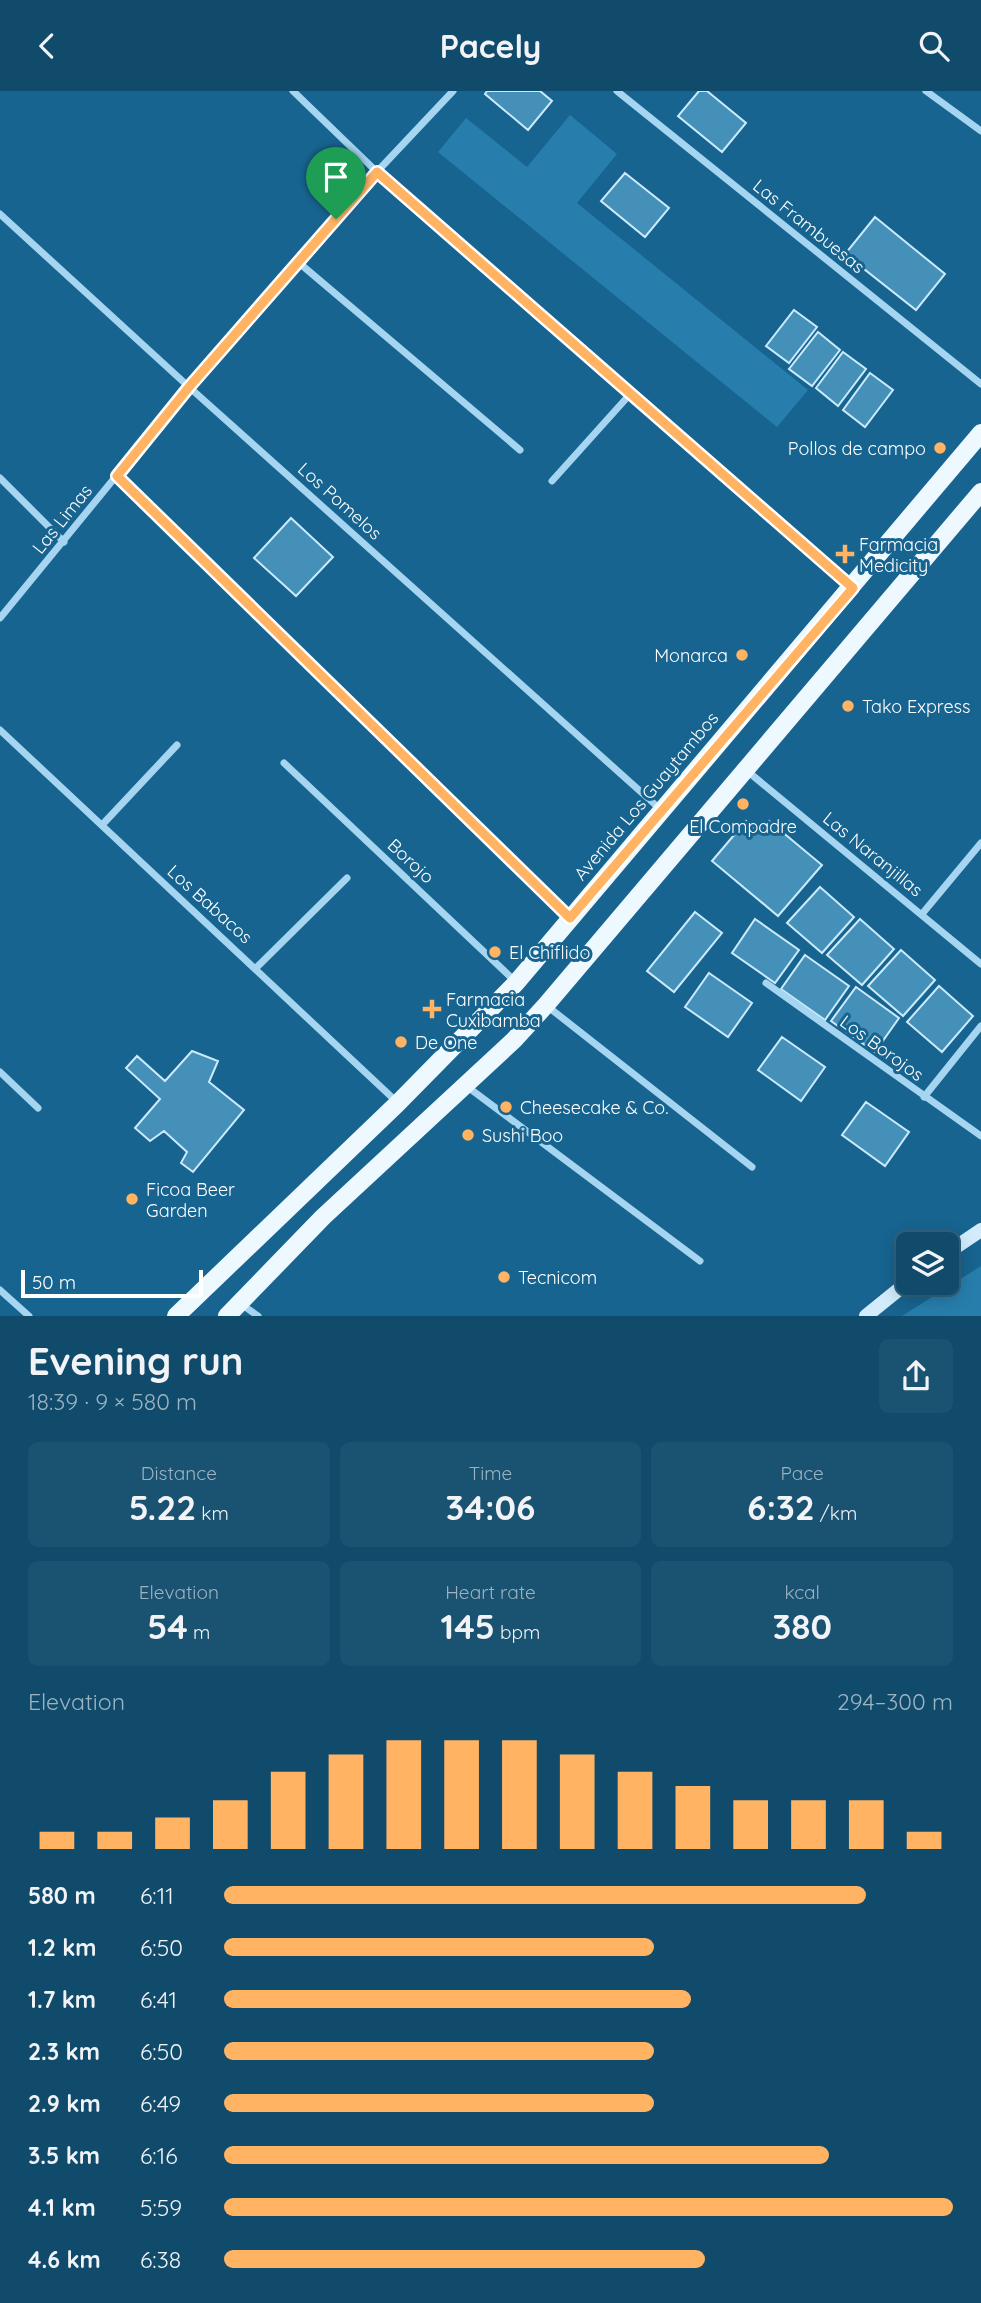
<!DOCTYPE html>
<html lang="en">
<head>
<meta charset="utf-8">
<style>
  body { margin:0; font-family:Quicksand,sans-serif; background:#1a5272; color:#f1f3f6; height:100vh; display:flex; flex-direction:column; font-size:26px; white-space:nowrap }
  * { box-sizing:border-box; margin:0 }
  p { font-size:23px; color:#9cb3c2 }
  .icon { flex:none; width:38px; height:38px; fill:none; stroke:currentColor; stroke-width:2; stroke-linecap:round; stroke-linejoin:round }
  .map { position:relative; height:1225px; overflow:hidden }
  .details { display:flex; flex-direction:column; background:#114b6c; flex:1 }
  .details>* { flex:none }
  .controls { position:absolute; left:896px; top:1141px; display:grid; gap:14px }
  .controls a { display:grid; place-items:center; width:63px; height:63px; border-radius:10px; background:#114b6c; box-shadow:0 4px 18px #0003,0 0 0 2px #30637f; font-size:35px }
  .scale { position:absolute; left:21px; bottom:18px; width:182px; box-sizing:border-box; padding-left:7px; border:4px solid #fff; border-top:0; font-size:19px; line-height:24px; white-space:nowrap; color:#fff; -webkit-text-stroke:5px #176490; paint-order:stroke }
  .pin { position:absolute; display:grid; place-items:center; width:60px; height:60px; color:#fff; margin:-72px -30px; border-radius:50% 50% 50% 0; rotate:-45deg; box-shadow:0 0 7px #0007 }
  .pin .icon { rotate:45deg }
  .round { display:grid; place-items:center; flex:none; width:74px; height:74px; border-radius:10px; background:#1a5272 }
  .summary { display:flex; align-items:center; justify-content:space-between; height:119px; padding:0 28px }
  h1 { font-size:38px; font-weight:700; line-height:52px }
  .metrics { display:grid; grid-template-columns:repeat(3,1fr); gap:10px; height:119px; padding:7px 28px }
  .metrics div { display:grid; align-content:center; border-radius:10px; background:#1a5272; text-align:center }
  .metrics b { font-size:35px; font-weight:700 }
  .metrics small { font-size:19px; font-weight:400 }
  .metrics p { font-size:19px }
  .chart { height:196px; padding:14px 28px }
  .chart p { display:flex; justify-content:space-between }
  .chart svg { width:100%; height:126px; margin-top:7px; stroke:#ffb363; stroke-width:6 }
  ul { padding:0 28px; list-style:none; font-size:23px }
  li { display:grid; grid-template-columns:112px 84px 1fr; align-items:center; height:52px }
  li i { height:18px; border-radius:9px; background:#ffb363 }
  header { display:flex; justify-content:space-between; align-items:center; height:91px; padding:0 28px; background:#114b6c; font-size:32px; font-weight:700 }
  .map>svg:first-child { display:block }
  .green { fill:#277eac }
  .building { fill:#4490b9; stroke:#cbeafb; stroke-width:2 }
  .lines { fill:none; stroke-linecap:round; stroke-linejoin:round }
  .minor { stroke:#a5d5f0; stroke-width:7 }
  .secondary { stroke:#d2ecfb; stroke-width:14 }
  .primary { stroke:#edf8ff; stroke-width:18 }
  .route-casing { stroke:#fff; stroke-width:14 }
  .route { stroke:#ffb363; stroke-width:9 }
  .poi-dot { fill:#ffb363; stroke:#176490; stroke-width:2.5 }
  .labels { text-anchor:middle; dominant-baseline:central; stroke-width:6; stroke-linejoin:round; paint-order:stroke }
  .street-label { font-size:18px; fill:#fff; stroke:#176490 }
  .poi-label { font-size:18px; fill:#fff; stroke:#176490; text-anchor:start }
</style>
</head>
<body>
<header><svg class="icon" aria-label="back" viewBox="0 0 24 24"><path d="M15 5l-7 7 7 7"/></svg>Pacely<svg class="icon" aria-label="search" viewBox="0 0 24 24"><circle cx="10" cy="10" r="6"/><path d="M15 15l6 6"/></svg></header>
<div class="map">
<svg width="981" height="1225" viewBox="0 0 981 1225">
  <rect width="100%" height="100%" fill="#176490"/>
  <path class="green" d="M570 24 617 63 577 112 808 299 777 336 438 61 466 27 527 76Z
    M981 1175V1225H902Z"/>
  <path class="building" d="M487 0H540L552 10 528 39 485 3Z
    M699 0H707L746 32 722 61 678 25Z
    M625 82 669 117 645 146 601 110Z
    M875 126 945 183 916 219 845 163Z
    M794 219 817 236 789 272 766 255Z
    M818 241 840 259 812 295 789 278Z
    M843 261 866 278 838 315 816 297Z
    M870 282 893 299 865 336 843 319Z
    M291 427 333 466 296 505 254 467Z
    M746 730 760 742 769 730 822 774 778 825 712 770Z
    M820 796 854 826 822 862 787 832Z
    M695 821 722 842 674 901 647 880Z
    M755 828 799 859 775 892 732 862Z
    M860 828 894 858 862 894 827 864Z
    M901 859 935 889 903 925 868 895Z
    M805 864 849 895 825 929 781 898Z
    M709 882 752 912 728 946 685 916Z
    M939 895 973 925 942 961 907 931Z
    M856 896 899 927 875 961 831 930Z
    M782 946 825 976 801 1010 758 979Z
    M192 960 218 970 209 991 244 1019 193 1081 181 1072 187 1061 164 1040 150 1050 135 1037 160 1008 126 977 137 965 165 990Z
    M866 1011 909 1041 885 1075 842 1044Z"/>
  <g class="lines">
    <path class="minor" d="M293 0 377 81 850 494
      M617 0 981 293
      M926 0 981 40
      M0 123 189 296 660 718
      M298 171 520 359
      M117 385 570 827
      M0 387 64 451
      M552 390 632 301
      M0 527 189 296 373 85 453 0
      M0 639 398 1012
      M284 672 516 891
      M746 679 981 873
      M102 734 177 654
      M922 823 981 752
      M257 876 347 787
      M766 892 981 1045
      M547 915 752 1076
      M0 981 38 1017
      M465 994 700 1170
      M924 1006 981 935
      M0 1199 29 1225
      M241 1213 258 1225"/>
    <path class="secondary" d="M947 1162 981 1139
      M866 1225 908 1191"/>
    <path class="primary" d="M176 1225 398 1012 516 892 981 342
      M227 1225 323 1126 514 949 546 914 981 401"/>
  </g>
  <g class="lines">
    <g class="route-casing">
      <path id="route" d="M377 81 853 497 570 827 117 385 189 296Z"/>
    </g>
    <use href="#route" class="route"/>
  </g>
  <g class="poi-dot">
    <circle cx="940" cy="357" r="7"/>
    <path d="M841.5 452.5h7v7h7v7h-7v7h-7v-7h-7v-7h7z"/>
    <circle cx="742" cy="564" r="7"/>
    <circle cx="848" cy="615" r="7"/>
    <circle cx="743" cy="713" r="7"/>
    <circle cx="495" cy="861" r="7"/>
    <path d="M428.5 907.5h7v7h7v7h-7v7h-7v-7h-7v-7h7z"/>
    <circle cx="401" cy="951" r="7"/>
    <circle cx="506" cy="1016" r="7"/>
    <circle cx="468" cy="1044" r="7"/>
    <circle cx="132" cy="1108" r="7"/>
    <circle cx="504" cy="1186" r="7"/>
  </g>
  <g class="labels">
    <g class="street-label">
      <text transform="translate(809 135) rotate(39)">Las Frambuesas</text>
      <text transform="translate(340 410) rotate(42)">Los Pomelos</text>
      <text transform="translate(62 428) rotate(-51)">Las Limas</text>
      <text transform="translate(646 705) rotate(-50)">Avenida Los Guaytambos</text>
      <text transform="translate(873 763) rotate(39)">Las Naranjillas</text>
      <text transform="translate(411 770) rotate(43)">Borojo</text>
      <text transform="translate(210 813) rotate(42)">Los Babacos</text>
      <text transform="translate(882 957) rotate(36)">Los Borojos</text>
    </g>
    <g class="poi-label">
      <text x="926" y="357" text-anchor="end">Pollos de campo</text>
      <text x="859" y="453">Farmacia<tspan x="859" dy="21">Medicity</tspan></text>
      <text x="728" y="564" text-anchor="end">Monarca</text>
      <text x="862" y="615">Tako Express</text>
      <text x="743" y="735" text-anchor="middle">El Compadre</text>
      <text x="509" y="861">El Chiflido</text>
      <text x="446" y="908">Farmacia<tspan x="446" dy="21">Cuxibamba</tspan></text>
      <text x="415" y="951">De One</text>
      <text x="520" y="1016">Cheesecake &amp; Co.</text>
      <text x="482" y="1044">Sushi Boo</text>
      <text x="146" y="1098">Ficoa Beer<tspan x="146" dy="21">Garden</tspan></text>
      <text x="518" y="1186">Tecnicom</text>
    </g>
  </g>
</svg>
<div class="controls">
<a><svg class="icon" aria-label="layers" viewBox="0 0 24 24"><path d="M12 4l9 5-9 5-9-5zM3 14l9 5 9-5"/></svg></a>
</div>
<div class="scale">50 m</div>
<div class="pin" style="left:336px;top:128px;background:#1e9e55"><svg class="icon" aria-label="arrive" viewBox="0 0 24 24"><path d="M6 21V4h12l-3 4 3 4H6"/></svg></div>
</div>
<section class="details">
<div class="summary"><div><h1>Evening run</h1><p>18:39 · 9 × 580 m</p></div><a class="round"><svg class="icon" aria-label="share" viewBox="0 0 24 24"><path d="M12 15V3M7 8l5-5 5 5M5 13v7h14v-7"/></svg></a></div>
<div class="metrics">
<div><p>Distance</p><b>5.22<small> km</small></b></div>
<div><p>Time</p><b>34:06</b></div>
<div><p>Pace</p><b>6:32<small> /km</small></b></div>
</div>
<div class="metrics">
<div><p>Elevation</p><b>54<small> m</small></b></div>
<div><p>Heart rate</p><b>145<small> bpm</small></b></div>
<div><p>kcal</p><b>380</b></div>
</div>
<div class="chart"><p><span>Elevation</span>294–300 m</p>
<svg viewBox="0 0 160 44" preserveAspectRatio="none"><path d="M5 44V38M15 44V38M25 44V33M35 44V27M45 44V17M55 44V11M65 44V6M75 44V6M85 44V6M95 44V11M105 44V17M115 44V22M125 44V27M135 44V27M145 44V27M155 44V38"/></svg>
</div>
<ul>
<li><b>580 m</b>6:11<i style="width:88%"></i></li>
<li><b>1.2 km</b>6:50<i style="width:59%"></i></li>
<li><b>1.7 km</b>6:41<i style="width:64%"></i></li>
<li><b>2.3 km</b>6:50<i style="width:59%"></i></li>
<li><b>2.9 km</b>6:49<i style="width:59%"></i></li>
<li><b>3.5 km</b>6:16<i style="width:83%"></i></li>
<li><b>4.1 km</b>5:59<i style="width:100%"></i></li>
<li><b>4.6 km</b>6:38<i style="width:66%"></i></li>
</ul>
</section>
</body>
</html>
